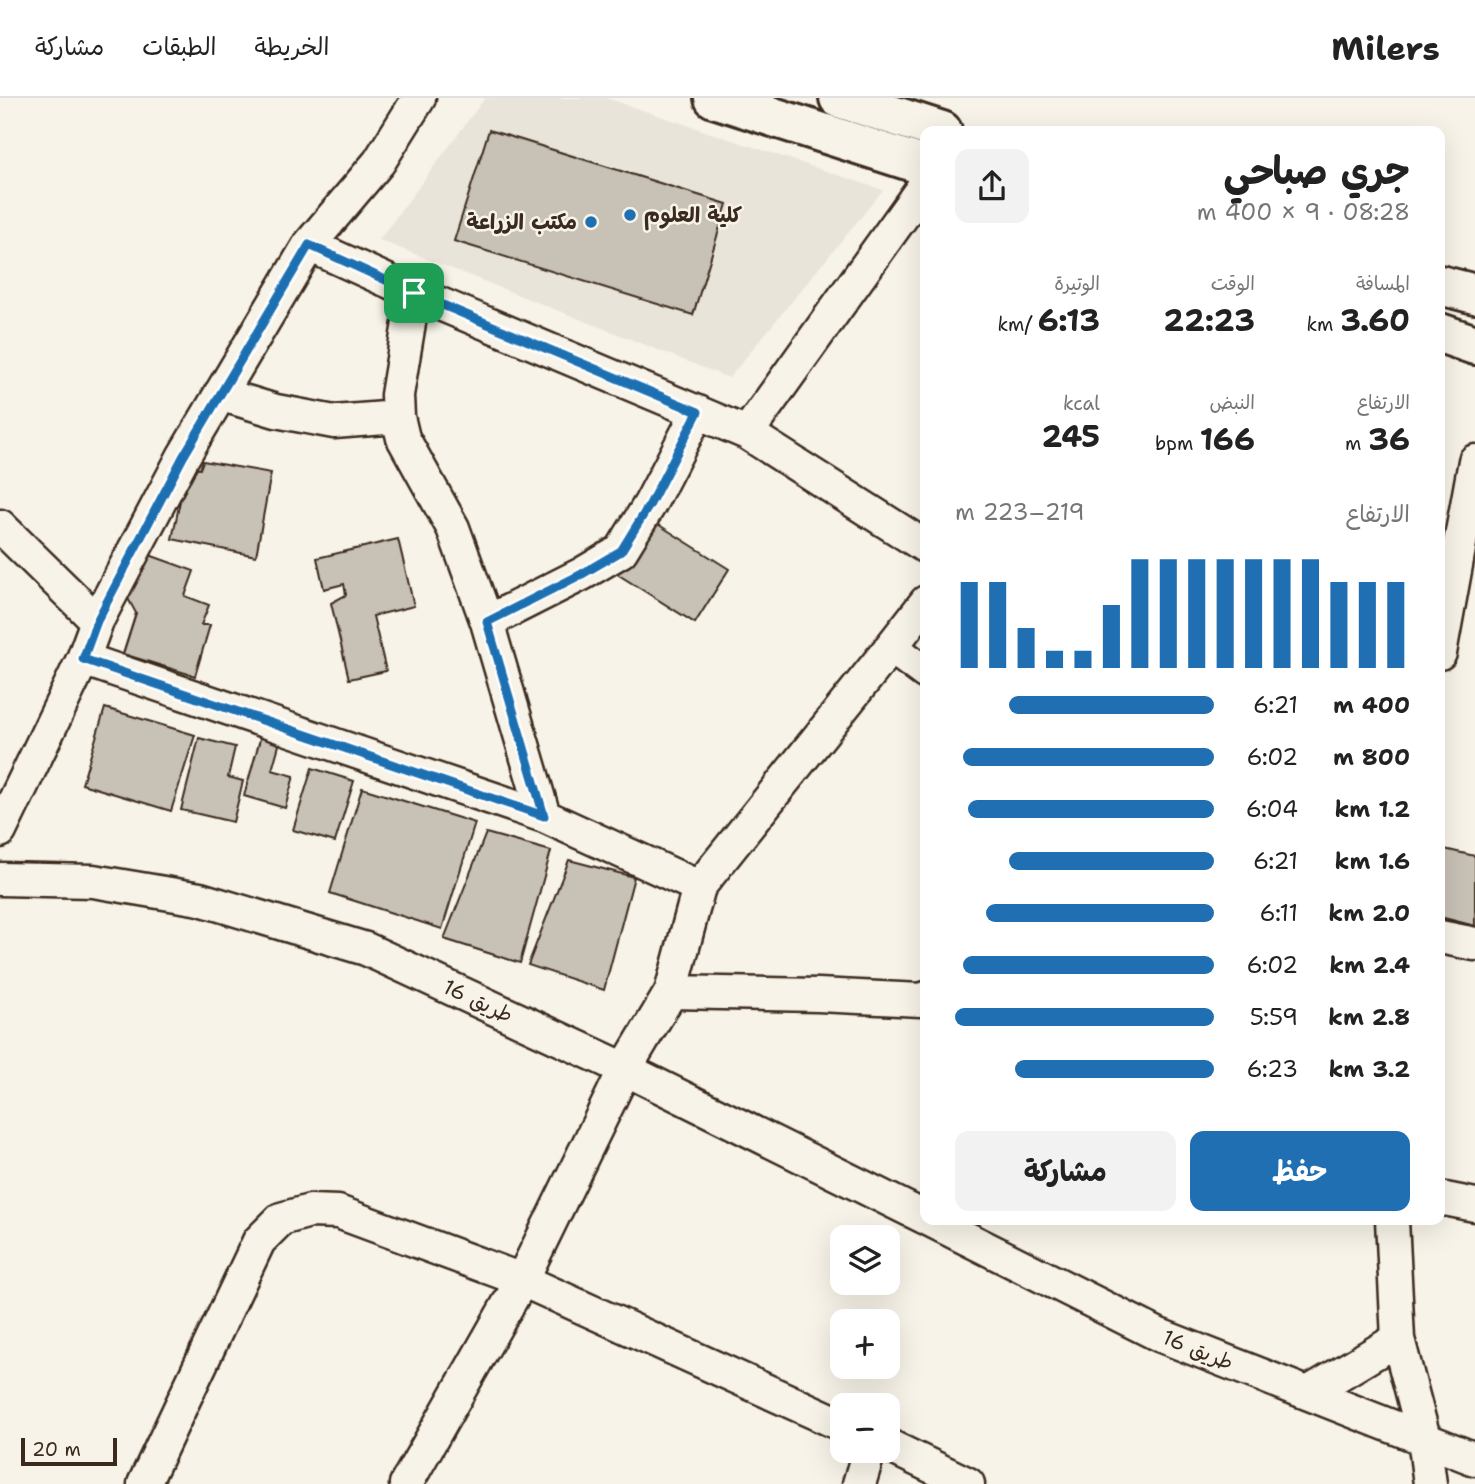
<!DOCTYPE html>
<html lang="ar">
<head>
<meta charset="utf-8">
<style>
  body { margin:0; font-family:"Shantell Sans","Playpen Sans Arabic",sans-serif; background:#f2f2f2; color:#222; direction:rtl; height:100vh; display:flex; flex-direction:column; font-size:26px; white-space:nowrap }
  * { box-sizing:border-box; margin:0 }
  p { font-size:23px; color:#767676 }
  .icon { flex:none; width:38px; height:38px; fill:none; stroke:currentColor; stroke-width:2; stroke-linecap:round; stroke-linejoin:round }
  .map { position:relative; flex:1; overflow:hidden; direction:ltr }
  .drawer { position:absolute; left:920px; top:28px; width:525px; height:1099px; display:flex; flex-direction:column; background:#fff; border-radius:14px; box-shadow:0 7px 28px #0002; direction:rtl }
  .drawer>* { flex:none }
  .buttons { position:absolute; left:830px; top:1127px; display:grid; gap:14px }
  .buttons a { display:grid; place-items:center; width:70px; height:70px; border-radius:14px; background:#fff; box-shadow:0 7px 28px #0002; font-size:35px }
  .scale { position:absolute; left:21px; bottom:18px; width:96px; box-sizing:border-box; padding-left:7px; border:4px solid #3b2a1e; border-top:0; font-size:19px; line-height:24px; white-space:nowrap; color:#3b2a1e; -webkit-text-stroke:5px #f7f3e8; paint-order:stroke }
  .pin { position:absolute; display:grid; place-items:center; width:60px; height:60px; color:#fff; margin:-30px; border-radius:14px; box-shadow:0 4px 10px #0006 }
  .round { display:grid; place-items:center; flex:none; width:74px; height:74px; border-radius:14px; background:#f2f2f2 }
  .headline { display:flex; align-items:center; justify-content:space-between; height:119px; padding:0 35px }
  h1 { font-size:38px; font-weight:700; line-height:52px }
  .stats { display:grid; grid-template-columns:repeat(3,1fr); gap:10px; height:119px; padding:7px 35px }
  .stats div { display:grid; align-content:center }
  .stats b { font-size:30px; font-weight:700 }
  .stats small { font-size:19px; font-weight:400 }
  .stats p { font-size:19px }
  .chart { height:196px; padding:14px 35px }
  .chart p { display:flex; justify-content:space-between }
  .chart svg { width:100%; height:126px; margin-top:7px; stroke:#1f6fb2; stroke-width:6 }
  .cta { display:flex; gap:14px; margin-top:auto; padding:14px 35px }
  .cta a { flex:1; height:80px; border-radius:14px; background:#1f6fb2; color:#fff; font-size:28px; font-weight:700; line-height:80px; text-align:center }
  .cta a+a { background:#f2f2f2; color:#222 }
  ul { padding:0 35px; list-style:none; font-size:23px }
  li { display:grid; grid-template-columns:112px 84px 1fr; align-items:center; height:52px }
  li i { height:18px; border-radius:9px; background:#1f6fb2 }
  header { display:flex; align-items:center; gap:42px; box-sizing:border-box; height:98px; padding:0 35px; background:#fff; border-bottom:2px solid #e0e0e0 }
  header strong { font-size:33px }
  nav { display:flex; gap:38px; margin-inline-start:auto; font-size:24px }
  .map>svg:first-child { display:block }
  .built { fill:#e9e4d9 }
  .building { fill:#c8c1b6; stroke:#3b2a1e; stroke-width:2 }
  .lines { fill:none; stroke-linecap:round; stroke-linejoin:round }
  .minor-casing { stroke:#3b2a1e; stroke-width:37 }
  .major-casing { stroke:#3b2a1e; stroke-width:44 }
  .minor { stroke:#f7f3e8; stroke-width:32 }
  .major { stroke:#f7f3e8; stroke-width:38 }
  .route-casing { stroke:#fff; stroke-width:14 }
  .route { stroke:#1f6fb2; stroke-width:9 }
  .poi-dot { fill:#1f6fb2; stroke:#f7f3e8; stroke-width:2.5 }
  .labels { text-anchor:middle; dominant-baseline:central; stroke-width:5; stroke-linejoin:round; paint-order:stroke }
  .poi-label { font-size:21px; font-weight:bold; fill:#3b2a1e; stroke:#f7f3e8; text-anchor:start }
  .street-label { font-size:21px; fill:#3b2a1e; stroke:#f7f3e8 }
</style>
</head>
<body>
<header>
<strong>Milers</strong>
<nav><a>الخريطة</a><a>الطبقات</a><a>مشاركة</a></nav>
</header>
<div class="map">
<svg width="1475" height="1386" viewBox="0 0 1475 1386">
  <rect width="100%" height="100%" fill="#f7f3e8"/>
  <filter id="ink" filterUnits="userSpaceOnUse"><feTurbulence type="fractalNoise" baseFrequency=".0143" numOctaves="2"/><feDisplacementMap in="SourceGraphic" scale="14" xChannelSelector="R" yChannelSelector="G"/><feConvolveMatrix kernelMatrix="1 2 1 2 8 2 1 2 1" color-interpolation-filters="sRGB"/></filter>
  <g filter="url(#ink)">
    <path class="built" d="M485 0H606L883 92 729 280 379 142Z"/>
    <path class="building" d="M489 32 727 106 693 217 454 143Z
      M203 363 271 375 256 458 172 441 187 370 200 371Z
      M648 420 729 471 695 525 614 474Z
      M398 441 414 508 373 518 386 573 349 581 331 505 346 497 344 486 324 491 317 460Z
      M141 454 194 473 185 498 209 507 201 527H210L195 578 123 556 136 515 126 497Z
      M105 610 195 637 171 713 82 686Z
      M262 634 281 640 272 672 294 678 285 710 244 698Z
      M199 640 235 649 228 679 243 683 233 724 181 712Z
      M312 670 354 683 335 744 293 732Z
      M362 690 475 725 442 831 330 795Z
      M486 735 551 753 520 865 444 841Z
      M1440 750 1475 758V828L1440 819Z
      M569 762 634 779 604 892 528 867Z"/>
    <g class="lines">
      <g class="minor-casing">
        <path id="minor" d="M309 147 414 195 747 335 926 449
          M414 195 397 297 398 319 403 340 453 430 487 524 544 718
          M220 296 276 313 334 324 398 319
          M747 335 926 85
          M0 428 97 523
          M926 504 891 549 926 575
          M487 524 582 476 621 453 650 406 698 314
          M1440 555 1475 363
          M83 561 544 718 699 789
          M0 733 83 561 97 523 183 359 309 147 379 64 419 0
          M0 781 93 783 200 801 366 851 625 971 926 1120
          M1440 839 1475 846
          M671 894 818 897 921 902 926 900
          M1440 1100 1475 1107
          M930 1122 1159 1237 1475 1361
          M1392 1122 1398 1241 1424 1340 1430 1386
          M1308 1295 1398 1241
          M887 1347 968 1386
          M144 1386 259 1143 281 1121 310 1113 338 1114 522 1182 842 1327
          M406 1386 522 1182 625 971 671 894 699 789 891 549
          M859 1386 869 1353"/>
      </g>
      <g class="major-casing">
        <path id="major" d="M714 0 926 68
          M839 0 942 33
          M1440 187 1475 196
          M1440 235 1475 247"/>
      </g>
      <use href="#minor" class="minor"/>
      <use href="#major" class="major"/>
    </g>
  </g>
  <g class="lines" filter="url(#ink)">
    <g class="route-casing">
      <path id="route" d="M309 147 414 195 698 314 650 406 621 453 582 476 487 524 544 718 83 561 97 523 183 359Z"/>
    </g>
    <use href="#route" class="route"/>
  </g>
  <g class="poi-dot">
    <circle cx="630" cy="117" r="7"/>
    <circle cx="591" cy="124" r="7"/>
  </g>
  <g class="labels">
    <g class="poi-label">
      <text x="644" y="117">كلية العلوم</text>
      <text x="577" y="124" text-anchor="end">مكتب الزراعة</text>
    </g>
    <g class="street-label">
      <text transform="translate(478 903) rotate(25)">طريق 16</text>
      <text transform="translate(1198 1252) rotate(22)">طريق 16</text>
    </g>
  </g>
</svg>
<div class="buttons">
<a><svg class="icon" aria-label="layers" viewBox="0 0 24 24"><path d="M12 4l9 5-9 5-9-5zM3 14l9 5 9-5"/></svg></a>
<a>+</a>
<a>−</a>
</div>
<div class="scale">20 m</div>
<div class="pin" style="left:414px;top:195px;background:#1e9e55"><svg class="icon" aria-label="arrive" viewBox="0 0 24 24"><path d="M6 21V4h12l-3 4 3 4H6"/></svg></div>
<section class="drawer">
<div class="headline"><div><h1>جري صباحي</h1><p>08:28 · 9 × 400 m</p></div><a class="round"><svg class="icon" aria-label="share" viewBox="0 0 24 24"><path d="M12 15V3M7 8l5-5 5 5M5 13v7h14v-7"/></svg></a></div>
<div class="stats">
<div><p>المسافة</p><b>3.60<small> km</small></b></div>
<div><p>الوقت</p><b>22:23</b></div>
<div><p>الوتيرة</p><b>6:13<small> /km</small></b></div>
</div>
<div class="stats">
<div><p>الارتفاع</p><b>36<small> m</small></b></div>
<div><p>النبض</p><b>166<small> bpm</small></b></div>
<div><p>kcal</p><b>245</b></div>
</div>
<div class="chart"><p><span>الارتفاع</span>219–223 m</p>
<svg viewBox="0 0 160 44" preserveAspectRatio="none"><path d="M5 44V14M15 44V14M25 44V30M35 44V38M45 44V38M55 44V22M65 44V6M75 44V6M85 44V6M95 44V6M105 44V6M115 44V6M125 44V6M135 44V14M145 44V14M155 44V14"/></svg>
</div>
<ul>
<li><b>400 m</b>6:21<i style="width:79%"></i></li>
<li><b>800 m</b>6:02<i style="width:97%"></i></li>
<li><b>1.2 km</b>6:04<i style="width:95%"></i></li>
<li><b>1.6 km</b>6:21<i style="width:79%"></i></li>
<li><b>2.0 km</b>6:11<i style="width:88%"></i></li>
<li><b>2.4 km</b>6:02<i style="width:97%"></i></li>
<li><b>2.8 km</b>5:59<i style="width:100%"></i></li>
<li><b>3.2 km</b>6:23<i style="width:77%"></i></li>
</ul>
<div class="cta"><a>حفظ</a><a>مشاركة</a></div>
</section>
</div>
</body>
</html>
